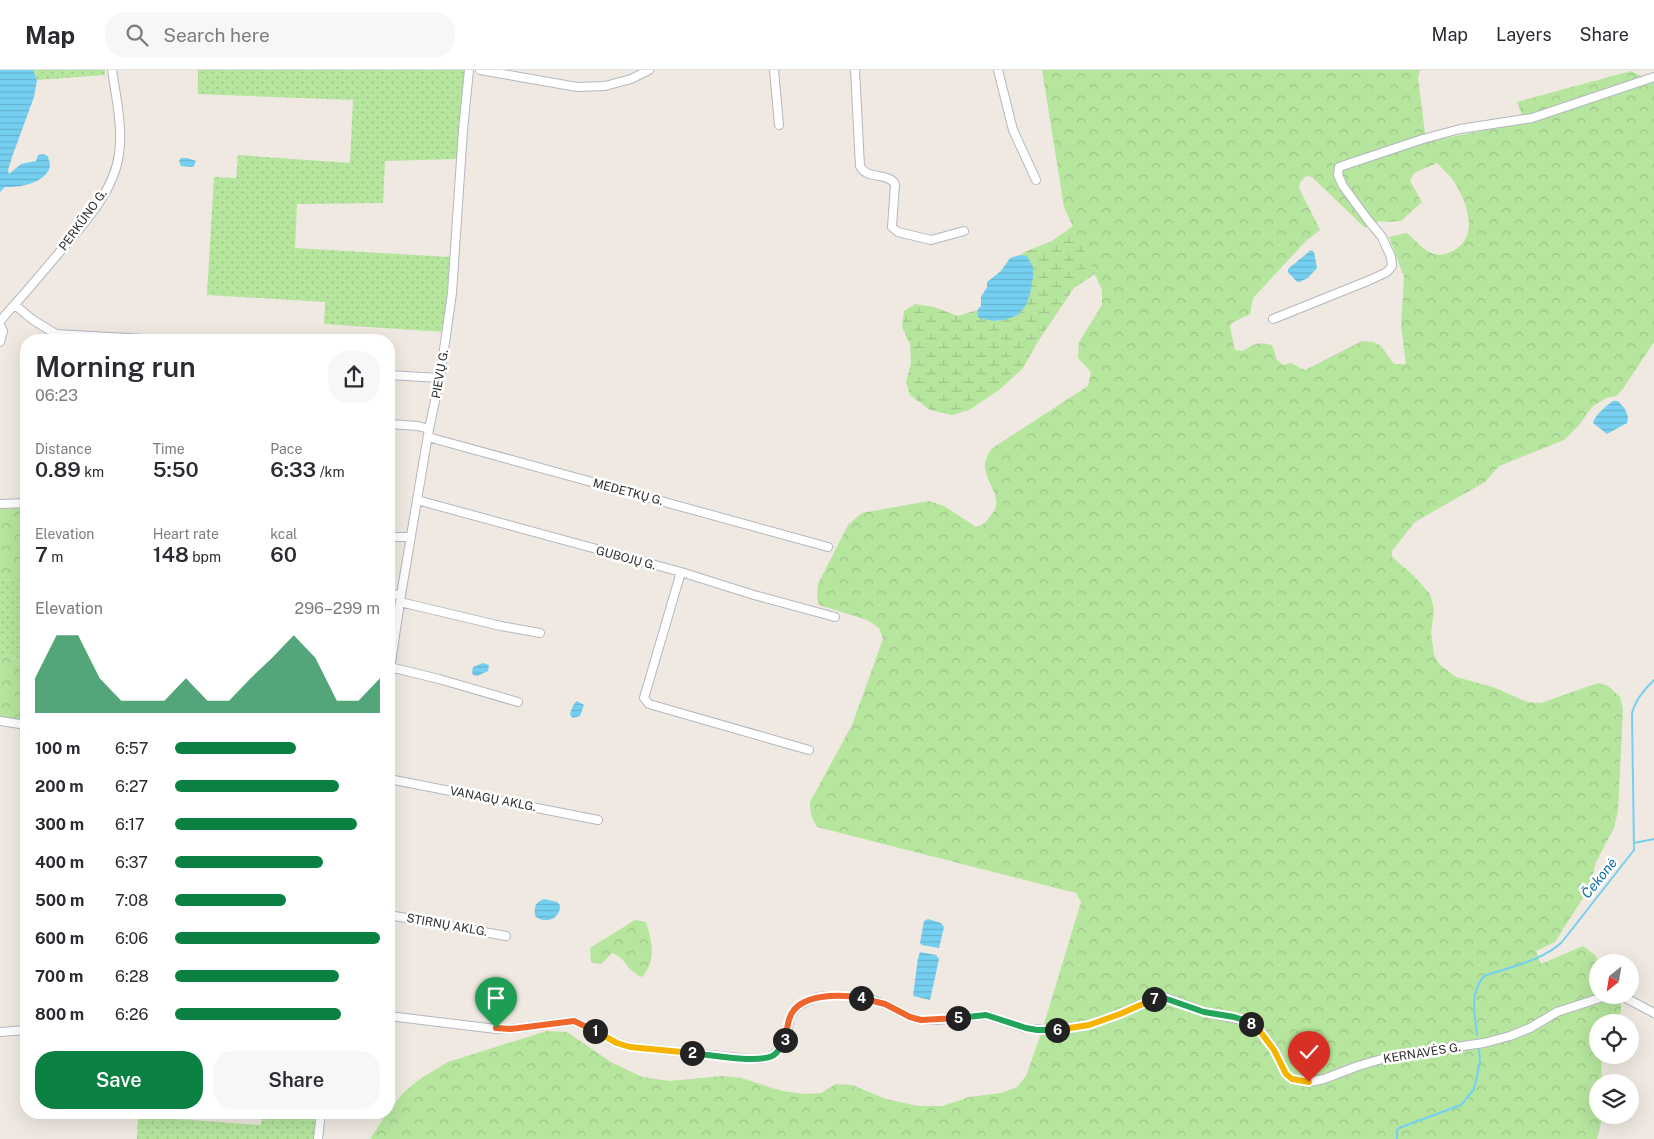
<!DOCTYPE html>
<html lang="en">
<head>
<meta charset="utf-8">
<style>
  body { margin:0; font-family:"Public Sans",sans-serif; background:#f7f7f7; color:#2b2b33; height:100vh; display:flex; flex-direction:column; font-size:19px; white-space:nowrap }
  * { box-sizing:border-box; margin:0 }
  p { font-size:16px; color:#7c7c81 }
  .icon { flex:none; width:28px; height:28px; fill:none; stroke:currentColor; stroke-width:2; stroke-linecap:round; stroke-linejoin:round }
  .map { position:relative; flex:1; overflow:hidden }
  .sheet { position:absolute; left:20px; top:264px; width:375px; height:785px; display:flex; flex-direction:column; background:#fff; border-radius:20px; box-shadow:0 5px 20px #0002 }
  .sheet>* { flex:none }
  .needle { width:32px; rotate:210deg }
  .fabs { position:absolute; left:1589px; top:884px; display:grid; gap:10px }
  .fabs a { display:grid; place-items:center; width:50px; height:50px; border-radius:50%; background:#fff; box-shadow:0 5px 20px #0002; font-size:25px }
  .pin { position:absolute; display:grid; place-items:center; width:42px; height:42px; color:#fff; margin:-51px -21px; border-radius:50% 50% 50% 0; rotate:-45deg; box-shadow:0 0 5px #0007 }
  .pin .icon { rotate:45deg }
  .km { position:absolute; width:25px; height:25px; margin:-12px; border-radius:50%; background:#222; color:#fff; font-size:14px; line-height:25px; text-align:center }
  .round { display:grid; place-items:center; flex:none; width:52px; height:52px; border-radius:20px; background:#f7f7f7 }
  .headline { display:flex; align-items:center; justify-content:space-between; height:85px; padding:0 15px }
  h1 { font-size:28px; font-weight:600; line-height:38px }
  .stats { display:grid; grid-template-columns:repeat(3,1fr); gap:8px; height:85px; padding:5px 15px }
  .stats div { display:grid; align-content:center }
  .stats b { font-size:21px; font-weight:600 }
  .stats small { font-size:14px; font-weight:400 }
  .stats p { font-size:14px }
  .chart { height:140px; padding:10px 15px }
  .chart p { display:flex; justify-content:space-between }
  .chart svg { width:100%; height:90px; margin-top:5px; fill:#0b8043; opacity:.7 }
  .cta { display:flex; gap:10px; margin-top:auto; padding:10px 15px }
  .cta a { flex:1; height:58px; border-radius:20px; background:#0b8043; color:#fff; font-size:20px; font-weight:600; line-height:58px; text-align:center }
  .cta a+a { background:#f7f7f7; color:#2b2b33 }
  ul { padding:0 15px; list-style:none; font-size:16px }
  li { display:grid; grid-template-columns:80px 60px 1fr; align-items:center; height:38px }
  li i { height:12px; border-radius:6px; background:#0b8043 }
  header { display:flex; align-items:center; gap:30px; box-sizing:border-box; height:70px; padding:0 25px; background:#fff; border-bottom:1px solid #e1e1e2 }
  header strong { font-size:24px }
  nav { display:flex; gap:28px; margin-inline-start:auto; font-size:18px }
  .search { width:350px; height:45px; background:#f7f7f7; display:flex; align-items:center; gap:12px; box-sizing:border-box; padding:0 18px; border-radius:20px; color:#7c7c81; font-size:19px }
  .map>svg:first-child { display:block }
  .grass { fill:url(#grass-dots) }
  .forest { fill:url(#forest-crowns); fill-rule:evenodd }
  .wetland { fill:url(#wetland-marsh) }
  .water { fill:url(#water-rules) }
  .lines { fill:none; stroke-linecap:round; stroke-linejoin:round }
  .stream { stroke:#75cff0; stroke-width:2 }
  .minor-casing { stroke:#b4b7c1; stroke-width:10 }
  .minor { stroke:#fff; stroke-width:8 }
  .split-1-casing { stroke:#fff; stroke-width:10 }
  .split-2-casing { stroke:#fff; stroke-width:10 }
  .split-3-casing { stroke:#fff; stroke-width:10 }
  .split-4-casing { stroke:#fff; stroke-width:10 }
  .split-5-casing { stroke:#fff; stroke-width:10 }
  .split-6-casing { stroke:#fff; stroke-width:10 }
  .split-7-casing { stroke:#fff; stroke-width:10 }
  .split-8-casing { stroke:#fff; stroke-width:10 }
  .split-9-casing { stroke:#fff; stroke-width:10 }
  .split-1 { stroke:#f0652b; stroke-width:6 }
  .split-2 { stroke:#f5b400; stroke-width:6 }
  .split-3 { stroke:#22a559; stroke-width:6 }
  .split-4 { stroke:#f0652b; stroke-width:6 }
  .split-5 { stroke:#f0652b; stroke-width:6 }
  .split-6 { stroke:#22a559; stroke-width:6 }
  .split-7 { stroke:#f5b400; stroke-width:6 }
  .split-8 { stroke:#22a559; stroke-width:6 }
  .split-9 { stroke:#f5b400; stroke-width:6 }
  .labels { text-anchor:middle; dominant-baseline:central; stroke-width:5; stroke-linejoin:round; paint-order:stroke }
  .street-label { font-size:12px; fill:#2e2e2e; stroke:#fff }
  .water-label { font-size:14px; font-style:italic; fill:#0d6fa3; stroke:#fff }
</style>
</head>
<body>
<header>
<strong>Map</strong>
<div class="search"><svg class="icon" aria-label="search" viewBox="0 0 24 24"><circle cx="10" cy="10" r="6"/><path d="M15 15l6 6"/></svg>Search here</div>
<nav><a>Map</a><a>Layers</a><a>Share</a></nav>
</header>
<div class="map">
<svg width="1654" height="1069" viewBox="0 0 1654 1069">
  <defs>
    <pattern id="grass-dots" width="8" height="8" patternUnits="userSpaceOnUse" patternTransform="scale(1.25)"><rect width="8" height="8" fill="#b6e59e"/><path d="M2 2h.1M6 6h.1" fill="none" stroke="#9dc588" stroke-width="1.8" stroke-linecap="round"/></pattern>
    <pattern id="forest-crowns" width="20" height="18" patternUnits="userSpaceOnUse" patternTransform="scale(1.25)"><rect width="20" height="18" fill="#b6e59e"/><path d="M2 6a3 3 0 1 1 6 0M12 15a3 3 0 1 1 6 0" fill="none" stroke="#9dc588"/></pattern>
    <pattern id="wetland-marsh" width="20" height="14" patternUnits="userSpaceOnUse" patternTransform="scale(1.25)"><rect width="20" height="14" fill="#b6e59e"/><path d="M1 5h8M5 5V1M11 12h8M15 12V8" fill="none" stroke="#9dc588"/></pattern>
    <pattern id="water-rules" width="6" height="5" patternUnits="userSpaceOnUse" patternTransform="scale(1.25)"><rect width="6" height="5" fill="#75cff0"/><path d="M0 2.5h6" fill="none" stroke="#66b2ce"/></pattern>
  </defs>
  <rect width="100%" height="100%" fill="#efe9e1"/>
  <path class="grass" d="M33 0H105V5L37 10Z
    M198 0H467L458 89 385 91 383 133 297 134 295 178 450 187 444 262 324 254 325 232 207 225 214 107 236 108 238 85 350 93 353 30 198 24Z
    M0 509 26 511V589L0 586Z
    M263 1043H318L315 1069H137L138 1046 261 1055Z"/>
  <path class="forest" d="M1042 0H1420L1418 8 1425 63 1431 71 1515 54 1522 45 1517 32 1631 1 1654 12V272L1622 320 1616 326 1606 328 1592 337 1580 354 1564 370 1499 396 1485 412 1415 452 1392 481V487L1413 505 1430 524 1434 539 1431 563 1434 585 1440 595 1456 607 1493 617 1527 632 1541 633 1598 613 1608 616 1620 627 1623 639 1618 741 1614 758 1596 792 1590 817 1555 872 1536 881 1541 894 1583 876 1595 885 1598 892V925L1616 930 1621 934V941L1616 952H1598V985H1601L1602 1012H1598V1045H1603L1597 1069H370L387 1043 404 1022 420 1009 448 992 547 961 567 962 611 992 642 1007 670 1011 722 1006 741 1008 782 1021 805 1024 821 1023 836 1014 852 1015 886 1029 918 1036H943L969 1027 1001 1023 1017 1017 1026 1006 1042 961 1081 832 1076 823 817 757C812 749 810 742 810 732L852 655 883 569 879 558 867 550 819 535 817 527 818 514 848 455 862 443 929 431 944 436 976 457C982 456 984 454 988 449 1007 429 988 419 985 398 984 391 988 385 991 379L1088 316 1091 302 1078 288 1079 272 1102 235V220L1064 137ZM1437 93C1442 99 1450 105 1455 113 1466 131 1479 164 1456 179 1449 183 1443 186 1434 184 1422 180 1416 170 1407 163L1389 167 1404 207 1401 256 1406 294H1394L1381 276 1373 272 1362 271 1305 300 1291 293 1283 295 1277 290 1272 275C1258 271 1254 274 1243 281L1235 280 1230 257 1232 253 1250 244C1252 238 1251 232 1254 227L1306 171 1320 160 1299 118 1300 113 1306 106 1312 107 1365 158 1380 151 1388 152 1401 151 1422 132 1410 111 1414 103Z
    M26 437V511L0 509V439Z
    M0 586 26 589V650L0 647Z
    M635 850 646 852C652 872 657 890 642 907 625 900 627 888 612 883L601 894 591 892 590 878Z"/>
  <path class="wetland" d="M1073 156 1095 204 1074 218 1037 273 1023 298 999 320 969 340 952 345 930 340 910 325 906 312 911 293 910 274 902 257 904 241 915 234 934 237 958 246 977 240V244L993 251 1004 250 1031 215 1033 197 1027 187 1020 185 1027 181 1052 171Z"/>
  <path class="water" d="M0 0H33L37 10 34 27 12 87 8 100 9 104 21 94 36 91 38 85 43 84 48 86C48 89 50 92 50 95 48 113 18 118 5 117L0 122Z
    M181 88H187L196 91 194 96 192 97 181 96 179 91Z
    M1311 180 1314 182 1317 198 1308 208 1299 212 1296 211 1288 202V199Z
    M1020 185 1027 186 1033 197V207L1030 224 1026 235 1018 245 1004 250 993 251 979 248C976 242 977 240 981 236V227L987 217V212L1001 201 1010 188Z
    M1613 331H1618L1625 339 1628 347 1627 353 1607 364 1593 353C1595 345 1606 336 1613 331Z
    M483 593 489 595 488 601 477 606 473 605 472 602 473 597Z
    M577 631 584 635 580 646 573 648 570 645C571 640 573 634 577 631Z
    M544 829 557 832 560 835C561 849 545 855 535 846 534 838 535 832 544 829Z
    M928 849 941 853 944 857 939 878 922 875 920 873 924 851Z
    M920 882 936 885 939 889 930 930 913 926 918 888Z"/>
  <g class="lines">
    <path class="stream" d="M1634 773 1654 769
      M1477 965C1475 943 1469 924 1484 906 1510 897 1542 891 1562 872L1634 780 1632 643C1636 629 1644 620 1654 610
      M1397 1069V1061L1399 1058 1461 1035 1474 1019 1480 993 1479 979"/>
    <g class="minor-casing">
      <path id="minor" d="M480 0 577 17 605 16 631 9 649 0
        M774 0 779 55
        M855 0 860 96C866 110 888 102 895 114L892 157 898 162 931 170 964 161
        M998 0 1013 60 1036 110
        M15 235 33 250 56 264 163 270
        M1273 249 1370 210 1387 202 1392 196 1391 187 1382 167 1368 150 1343 116 1338 105 1339 97 1423 69 1460 59 1532 48 1654 7
        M0 251C20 229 39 207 58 184 82 156 114 122 119 84 123 57 116 27 112 0
        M0 255 3 261 0 272
        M389 305 440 308
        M389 354 418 356 429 359
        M428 367 828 477
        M417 430 681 502 754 525 835 547
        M0 434 26 433
        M389 467H411
        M681 502 644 628 649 634 656 636 809 680
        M389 524 401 525
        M400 532 501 556 540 563
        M390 597 439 609 518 632
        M389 606 401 525 429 359 440 308 452 223 463 60 469 0
        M0 651 26 655
        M389 709 598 750
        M389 845 506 866
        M1610 925 1622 926 1654 943
        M389 946 496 959H511L574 951 617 973 631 977 751 989 766 988 773 985 781 977 786 968 790 947 795 939 802 934 817 927 828 926H850L870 929 885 934 910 947 921 950H936L986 945 1025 958 1053 961 1089 955 1120 944 1150 930 1164 927 1204 942 1247 951 1259 960 1274 979 1286 1004 1292 1009 1309 1012 1324 1009 1358 996 1392 986 1484 973 1510 966 1530 958 1557 942 1609 925
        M0 962 26 960
        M260 1042 321 1044
        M318 1069 321 1042"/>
    </g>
    <use href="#minor" class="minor"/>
  </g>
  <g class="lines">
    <g class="split-1-casing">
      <path id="split-1" d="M496 958 511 959 574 951 595 961"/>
    </g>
    <g class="split-2-casing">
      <path id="split-2" d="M595 961 617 973 630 977 692 983"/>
    </g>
    <g class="split-3-casing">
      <path id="split-3" d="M692 983C710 985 760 994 774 985 779 981 782 975 785 970"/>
    </g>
    <g class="split-4-casing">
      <path id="split-4" d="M785 970C787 962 787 954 790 947 799 923 841 924 861 928"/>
    </g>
    <g class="split-5-casing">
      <path id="split-5" d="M861 928 885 934 910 947 921 950 958 948"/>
    </g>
    <g class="split-6-casing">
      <path id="split-6" d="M958 948 986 945 1026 958 1037 960H1057"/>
    </g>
    <g class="split-7-casing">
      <path id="split-7" d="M1057 960 1089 955 1120 944 1154 929"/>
    </g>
    <g class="split-8-casing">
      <path id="split-8" d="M1154 929 1164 928 1204 942 1234 947 1247 951 1251 954"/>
    </g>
    <g class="split-9-casing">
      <path id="split-9" d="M1251 954 1259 960 1274 980 1286 1004 1292 1009 1309 1012"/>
    </g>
    <use href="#split-1" class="split-1"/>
    <use href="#split-2" class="split-2"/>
    <use href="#split-3" class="split-3"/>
    <use href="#split-4" class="split-4"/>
    <use href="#split-5" class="split-5"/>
    <use href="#split-6" class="split-6"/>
    <use href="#split-7" class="split-7"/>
    <use href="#split-8" class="split-8"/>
    <use href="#split-9" class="split-9"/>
  </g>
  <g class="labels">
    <g class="street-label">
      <text transform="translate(83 150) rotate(-54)">PERKŪNO G.</text>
      <text transform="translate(440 304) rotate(-80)">PIEVŲ G.</text>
      <text transform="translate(628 422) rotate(15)">MEDETKŲ G.</text>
      <text transform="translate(626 488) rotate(15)">GUBOJŲ G.</text>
      <text transform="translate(493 729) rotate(11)">VANAGŲ AKLG.</text>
      <text transform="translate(447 855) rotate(10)">STIRNŲ AKLG.</text>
      <text transform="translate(1422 983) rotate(-9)">KERNAVĖS G.</text>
    </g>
    <g class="water-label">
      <text transform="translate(1599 808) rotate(-51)">Čekonė</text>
    </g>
  </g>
</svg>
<div class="fabs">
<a><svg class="needle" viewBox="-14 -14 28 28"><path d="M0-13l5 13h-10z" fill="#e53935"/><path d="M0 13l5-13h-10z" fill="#7c7c81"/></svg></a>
<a><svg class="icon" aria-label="locate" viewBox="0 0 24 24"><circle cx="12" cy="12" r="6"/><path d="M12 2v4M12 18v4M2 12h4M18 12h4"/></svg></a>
<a><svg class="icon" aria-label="layers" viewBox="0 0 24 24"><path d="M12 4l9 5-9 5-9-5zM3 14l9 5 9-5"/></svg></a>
</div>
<div class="pin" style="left:496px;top:958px;background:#1e9e55"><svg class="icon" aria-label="arrive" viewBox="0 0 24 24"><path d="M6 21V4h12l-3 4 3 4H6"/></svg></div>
<div class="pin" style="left:1309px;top:1012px;background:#d93025"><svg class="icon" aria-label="check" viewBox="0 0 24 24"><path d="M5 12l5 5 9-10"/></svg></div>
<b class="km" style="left:595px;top:961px">1</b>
<b class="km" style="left:692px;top:983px">2</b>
<b class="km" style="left:785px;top:970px">3</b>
<b class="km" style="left:861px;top:928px">4</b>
<b class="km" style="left:958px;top:948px">5</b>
<b class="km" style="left:1057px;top:960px">6</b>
<b class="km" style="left:1154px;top:929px">7</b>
<b class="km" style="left:1251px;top:954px">8</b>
<section class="sheet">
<div class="headline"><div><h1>Morning run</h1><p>06:23</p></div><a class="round"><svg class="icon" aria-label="share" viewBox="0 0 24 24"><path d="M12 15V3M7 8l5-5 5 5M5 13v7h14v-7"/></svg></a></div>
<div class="stats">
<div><p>Distance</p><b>0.89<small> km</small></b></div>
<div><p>Time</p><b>5:50</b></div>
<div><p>Pace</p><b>6:33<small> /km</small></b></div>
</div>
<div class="stats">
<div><p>Elevation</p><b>7<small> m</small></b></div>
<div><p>Heart rate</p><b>148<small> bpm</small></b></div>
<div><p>kcal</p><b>60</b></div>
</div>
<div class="chart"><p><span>Elevation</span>296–299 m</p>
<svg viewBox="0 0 160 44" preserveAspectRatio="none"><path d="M0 44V27L10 6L20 6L30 27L40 38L50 38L60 38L70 27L80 38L90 38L100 27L110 17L120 6L130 17L140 38L150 38L160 27V44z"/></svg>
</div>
<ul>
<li><b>100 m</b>6:57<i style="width:59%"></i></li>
<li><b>200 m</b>6:27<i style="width:80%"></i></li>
<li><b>300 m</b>6:17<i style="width:89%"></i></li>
<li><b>400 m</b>6:37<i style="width:72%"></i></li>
<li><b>500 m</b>7:08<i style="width:54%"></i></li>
<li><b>600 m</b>6:06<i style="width:100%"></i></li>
<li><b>700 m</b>6:28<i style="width:80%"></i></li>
<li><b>800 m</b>6:26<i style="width:81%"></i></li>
</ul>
<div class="cta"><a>Save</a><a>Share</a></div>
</section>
</div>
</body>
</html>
